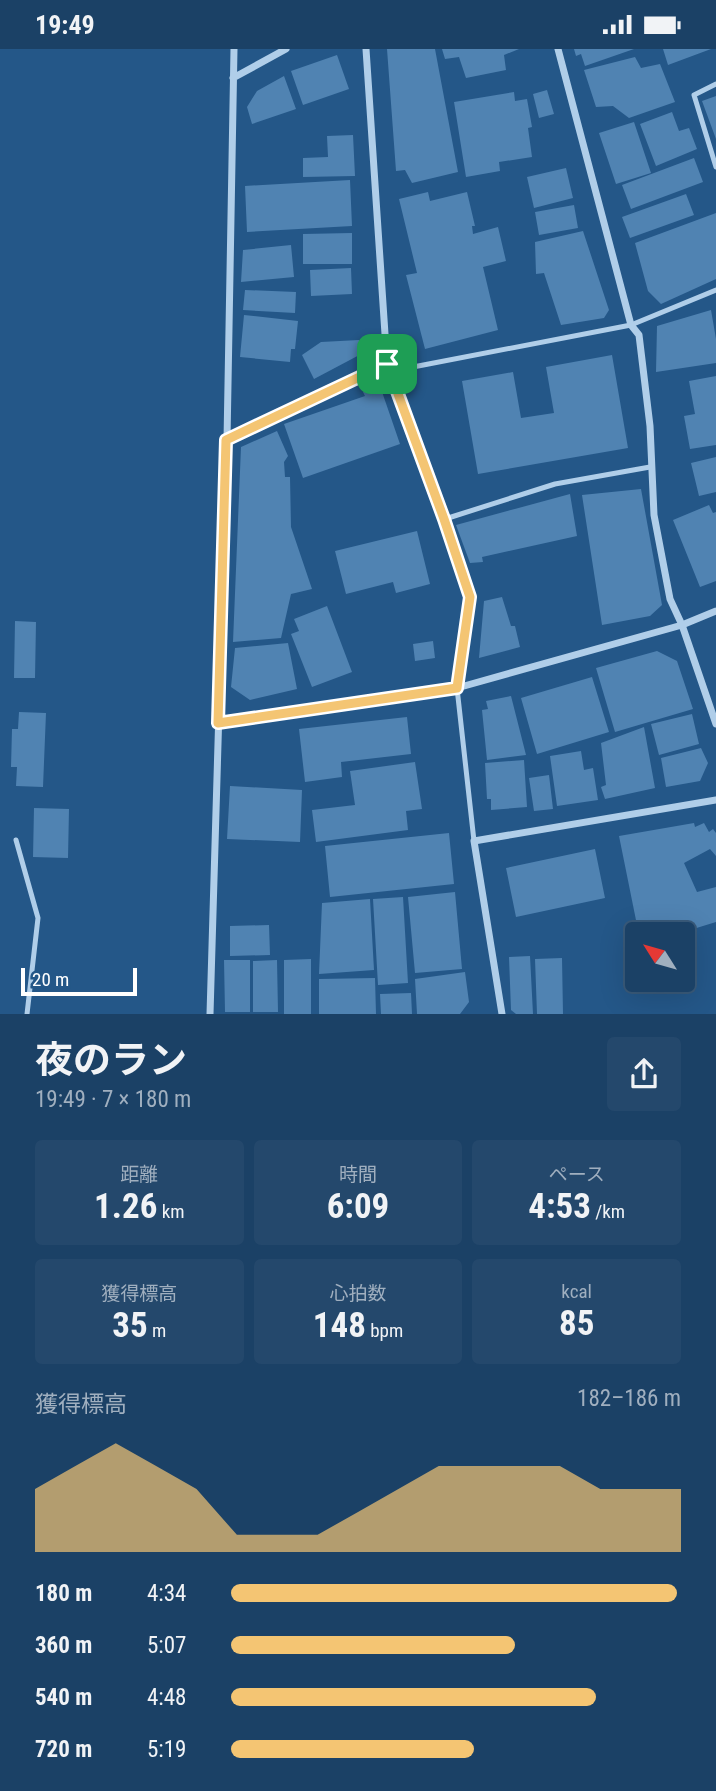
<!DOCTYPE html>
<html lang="ja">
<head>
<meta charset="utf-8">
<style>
  body { margin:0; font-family:"Roboto Condensed","Noto Sans JP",sans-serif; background:#24486c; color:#f1f3f6; height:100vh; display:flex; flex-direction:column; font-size:26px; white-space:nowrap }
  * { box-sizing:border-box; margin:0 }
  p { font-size:23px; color:#a0afbf }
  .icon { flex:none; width:38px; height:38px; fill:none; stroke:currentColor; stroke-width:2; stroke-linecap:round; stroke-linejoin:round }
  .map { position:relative; height:965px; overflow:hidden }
  .drawer { display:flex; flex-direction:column; background:#1b4166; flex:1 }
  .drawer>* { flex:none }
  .needle { width:46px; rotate:307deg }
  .buttons { position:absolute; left:625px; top:873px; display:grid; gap:14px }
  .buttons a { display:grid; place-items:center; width:70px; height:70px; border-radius:7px; background:#1b4166; box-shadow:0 7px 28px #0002,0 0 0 2px #395a7a; font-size:35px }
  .scale { position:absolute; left:21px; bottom:18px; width:116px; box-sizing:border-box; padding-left:7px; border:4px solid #fff; border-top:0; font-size:19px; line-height:24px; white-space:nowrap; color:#fff; -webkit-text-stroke:5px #245788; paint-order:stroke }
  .pin { position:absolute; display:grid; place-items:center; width:60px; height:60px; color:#fff; margin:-30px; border-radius:14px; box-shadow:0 4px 10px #0006 }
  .round { display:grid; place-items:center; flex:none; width:74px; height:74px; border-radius:7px; background:#24486c }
  .head { display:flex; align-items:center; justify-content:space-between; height:119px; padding:0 35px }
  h1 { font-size:38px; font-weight:700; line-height:52px }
  .figures { display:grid; grid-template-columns:repeat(3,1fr); gap:10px; height:119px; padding:7px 35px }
  .figures div { display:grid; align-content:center; border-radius:7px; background:#24486c; text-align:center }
  .figures b { font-size:35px; font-weight:700 }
  .figures small { font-size:19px; font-weight:400 }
  .figures p { font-size:19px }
  .chart { height:196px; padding:14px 35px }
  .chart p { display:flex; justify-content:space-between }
  .chart svg { width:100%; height:126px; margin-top:7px; fill:#f4c573; opacity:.7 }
  ul { padding:0 35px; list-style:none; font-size:23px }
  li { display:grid; grid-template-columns:112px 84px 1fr; align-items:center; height:52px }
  li i { height:18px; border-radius:9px; background:#f4c573 }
  .status { display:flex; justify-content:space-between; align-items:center; height:49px; padding:0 35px; background:#1b4166; direction:ltr }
  .status svg { height:19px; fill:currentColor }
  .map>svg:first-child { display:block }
  .building { fill:#5083b2 }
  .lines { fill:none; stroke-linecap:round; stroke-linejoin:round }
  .lane { stroke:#b0cee9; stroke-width:5 }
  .street { stroke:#b0cee9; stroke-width:7 }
  .route-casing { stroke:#fff; stroke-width:14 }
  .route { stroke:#f4c573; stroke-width:9 }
</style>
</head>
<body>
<div class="status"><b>19:49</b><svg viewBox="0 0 49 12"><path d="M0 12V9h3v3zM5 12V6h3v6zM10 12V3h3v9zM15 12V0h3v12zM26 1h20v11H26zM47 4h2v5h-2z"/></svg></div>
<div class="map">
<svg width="716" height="965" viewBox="0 0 716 965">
  <rect width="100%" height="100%" fill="#245788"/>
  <path class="building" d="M387 0H435L458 123 412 134 405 121 396 122Z
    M442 0H519L504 6 506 21 466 29 459 8 445 10Z
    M574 0H634L585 17 581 5 576 7Z
    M663 0H711L668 16Z
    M337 6 349 40 303 56 291 22Z
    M635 8 641 19 660 15 675 53 629 69 613 57 596 58 584 21Z
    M284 27 296 60 252 75 247 58 257 42Z
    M547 41 554 65 539 69 533 45Z
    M514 43 515 52 527 50 532 78 528 79 532 108 499 113 500 122 466 128 454 53Z
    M716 47V90L702 52Z
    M672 63 679 82 689 79 697 100 656 117 640 75Z
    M634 73 651 124 616 135 599 84Z
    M353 86 355 127 303 128V109L328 108 327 87Z
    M694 109 703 133 631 160 622 136Z
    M566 119 573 149 534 159 527 128Z
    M350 131 352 177 247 183 245 137Z
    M428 143 430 152 467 143 475 177H472L473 185 498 178 506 212 483 218 498 281 425 300 406 226 417 224 399 150Z
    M686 145 694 166 630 189 622 168Z
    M574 156 578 179 539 186 535 163Z
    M716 164V230L661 255 648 242 635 194Z
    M583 182 609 261 604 269 561 276 544 224 536 225 535 193Z
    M352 184V215H303V185Z
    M291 196 294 228 241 233 243 201Z
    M351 219 352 245 311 247 310 221Z
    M245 241 296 243 295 264 243 261Z
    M711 261 716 290V314L656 323 657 277Z
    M244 266 298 272 295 300H291L290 313 240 308Z
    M359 291 365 303 314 330 302 306 321 293Z
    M612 306 628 399 478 425 462 332 513 323 521 369 554 364 546 318Z
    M716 327V396L690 400 684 367 695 365 689 332Z
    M380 337 400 395 303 429 284 375 365 347 363 343Z
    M277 382 288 407 284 413 285 428H290L291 478 312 540 291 545 281 589 233 593 241 398Z
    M716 408V443L699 447 691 414Z
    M641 440 662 556 650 567 602 576 582 446Z
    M570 445 577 487 482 508 483 513 470 514 456 476Z
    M709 456 713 464 716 463V532L700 538 673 471Z
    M417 482 430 535 396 544 393 533 346 545 335 502Z
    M502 548 511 577H515L520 598 479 609 484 552Z
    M327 557 352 623 312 638 291 585 299 582 294 570Z
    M15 572 36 573 35 629H14Z
    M433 592 435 609 415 612 413 595Z
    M288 594 297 640 250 651 231 638 235 599Z
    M657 602 677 612 693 660 615 683 596 619Z
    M592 628 609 683 537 705 521 649Z
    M511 647 526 706 487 711 482 661 488 660 486 652Z
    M19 663 46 664 43 738 16 737 17 718H11L12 680H18Z
    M692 665 699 695 659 706 651 675Z
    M407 668 411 705 341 713 342 728 305 733 299 680Z
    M644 678 655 739 605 750 601 738 606 736 601 694Z
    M701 699 708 714 700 732 666 738 661 709Z
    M581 702 584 721 593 719 598 751 557 757 550 707Z
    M524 711 527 758 491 761V750H487L485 714Z
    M415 713 422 760 406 762 408 781 316 793 312 761 355 756 350 722Z
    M549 726 553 760 534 762 529 729Z
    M230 737 302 741 300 793 227 790Z
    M34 759 69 760 68 809 33 808Z
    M694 774 695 778 704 774 709 783 713 780 716 784V807L710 800 684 814 697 843 716 838V873L690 881V876L639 886 619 787Z
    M449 784 454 835 330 848 325 797Z
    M595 800 605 849 516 868 506 819Z
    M455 843 462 920 415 924 408 848Z
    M403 848 408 934 378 936 373 850Z
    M370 850 374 921 319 925 322 854Z
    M269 876 270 906 230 907V877Z
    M530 907 533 965H516L511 961 509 908Z
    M562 909 563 965H537L535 910Z
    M311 910V965H284V911Z
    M224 911H250V963H225Z
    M277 911 278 963H253V912Z
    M465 923 469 953 460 965H417L415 930Z
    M375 929 376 965H319V930Z
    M411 944 412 965H381L380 945Z"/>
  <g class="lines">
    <path class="lane" d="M716 35 694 46 716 118
      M227 391 387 315 413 318 631 276 716 241
      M445 470 555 435 650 418
      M457 639 474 792
      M16 791 38 869 27 965"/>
    <path class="street" d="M366 0 387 315 445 470 470 547 457 639
      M558 0 631 276 639 286 650 377 654 466 670 550 682 576 716 675
      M233 29 286 0
      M218 674 457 639 682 576 716 562
      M210 965 227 391 234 0
      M502 965 474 792 716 751"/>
  </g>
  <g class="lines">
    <g class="route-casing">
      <path id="route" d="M387 315 444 470 470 548 457 639 218 674 226 391Z"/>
    </g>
    <use href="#route" class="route"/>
  </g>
</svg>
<div class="buttons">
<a><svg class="needle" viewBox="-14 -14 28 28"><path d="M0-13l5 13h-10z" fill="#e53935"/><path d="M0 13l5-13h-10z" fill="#a0afbf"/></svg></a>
</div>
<div class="scale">20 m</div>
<div class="pin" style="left:387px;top:315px;background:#1e9e55"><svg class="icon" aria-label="arrive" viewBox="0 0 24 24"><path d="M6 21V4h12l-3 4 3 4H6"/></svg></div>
</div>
<section class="drawer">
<div class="head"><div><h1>夜のラン</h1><p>19:49 · 7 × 180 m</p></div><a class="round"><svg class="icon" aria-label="share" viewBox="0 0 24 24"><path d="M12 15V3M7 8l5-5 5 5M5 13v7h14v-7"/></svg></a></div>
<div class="figures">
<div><p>距離</p><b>1.26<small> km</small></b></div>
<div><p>時間</p><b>6:09</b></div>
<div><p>ペース</p><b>4:53<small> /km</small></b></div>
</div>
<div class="figures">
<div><p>獲得標高</p><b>35<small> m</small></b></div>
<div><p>心拍数</p><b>148<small> bpm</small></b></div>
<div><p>kcal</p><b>85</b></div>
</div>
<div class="chart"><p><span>獲得標高</span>182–186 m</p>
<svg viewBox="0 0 160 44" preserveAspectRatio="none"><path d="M0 44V22L10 14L20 6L30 14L40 22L50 38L60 38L70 38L80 30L90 22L100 14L110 14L120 14L130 14L140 22L150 22L160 22V44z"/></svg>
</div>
<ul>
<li><b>180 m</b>4:34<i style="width:99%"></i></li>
<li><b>360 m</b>5:07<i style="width:63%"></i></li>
<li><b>540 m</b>4:48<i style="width:81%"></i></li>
<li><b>720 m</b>5:19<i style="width:54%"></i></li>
</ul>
</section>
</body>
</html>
